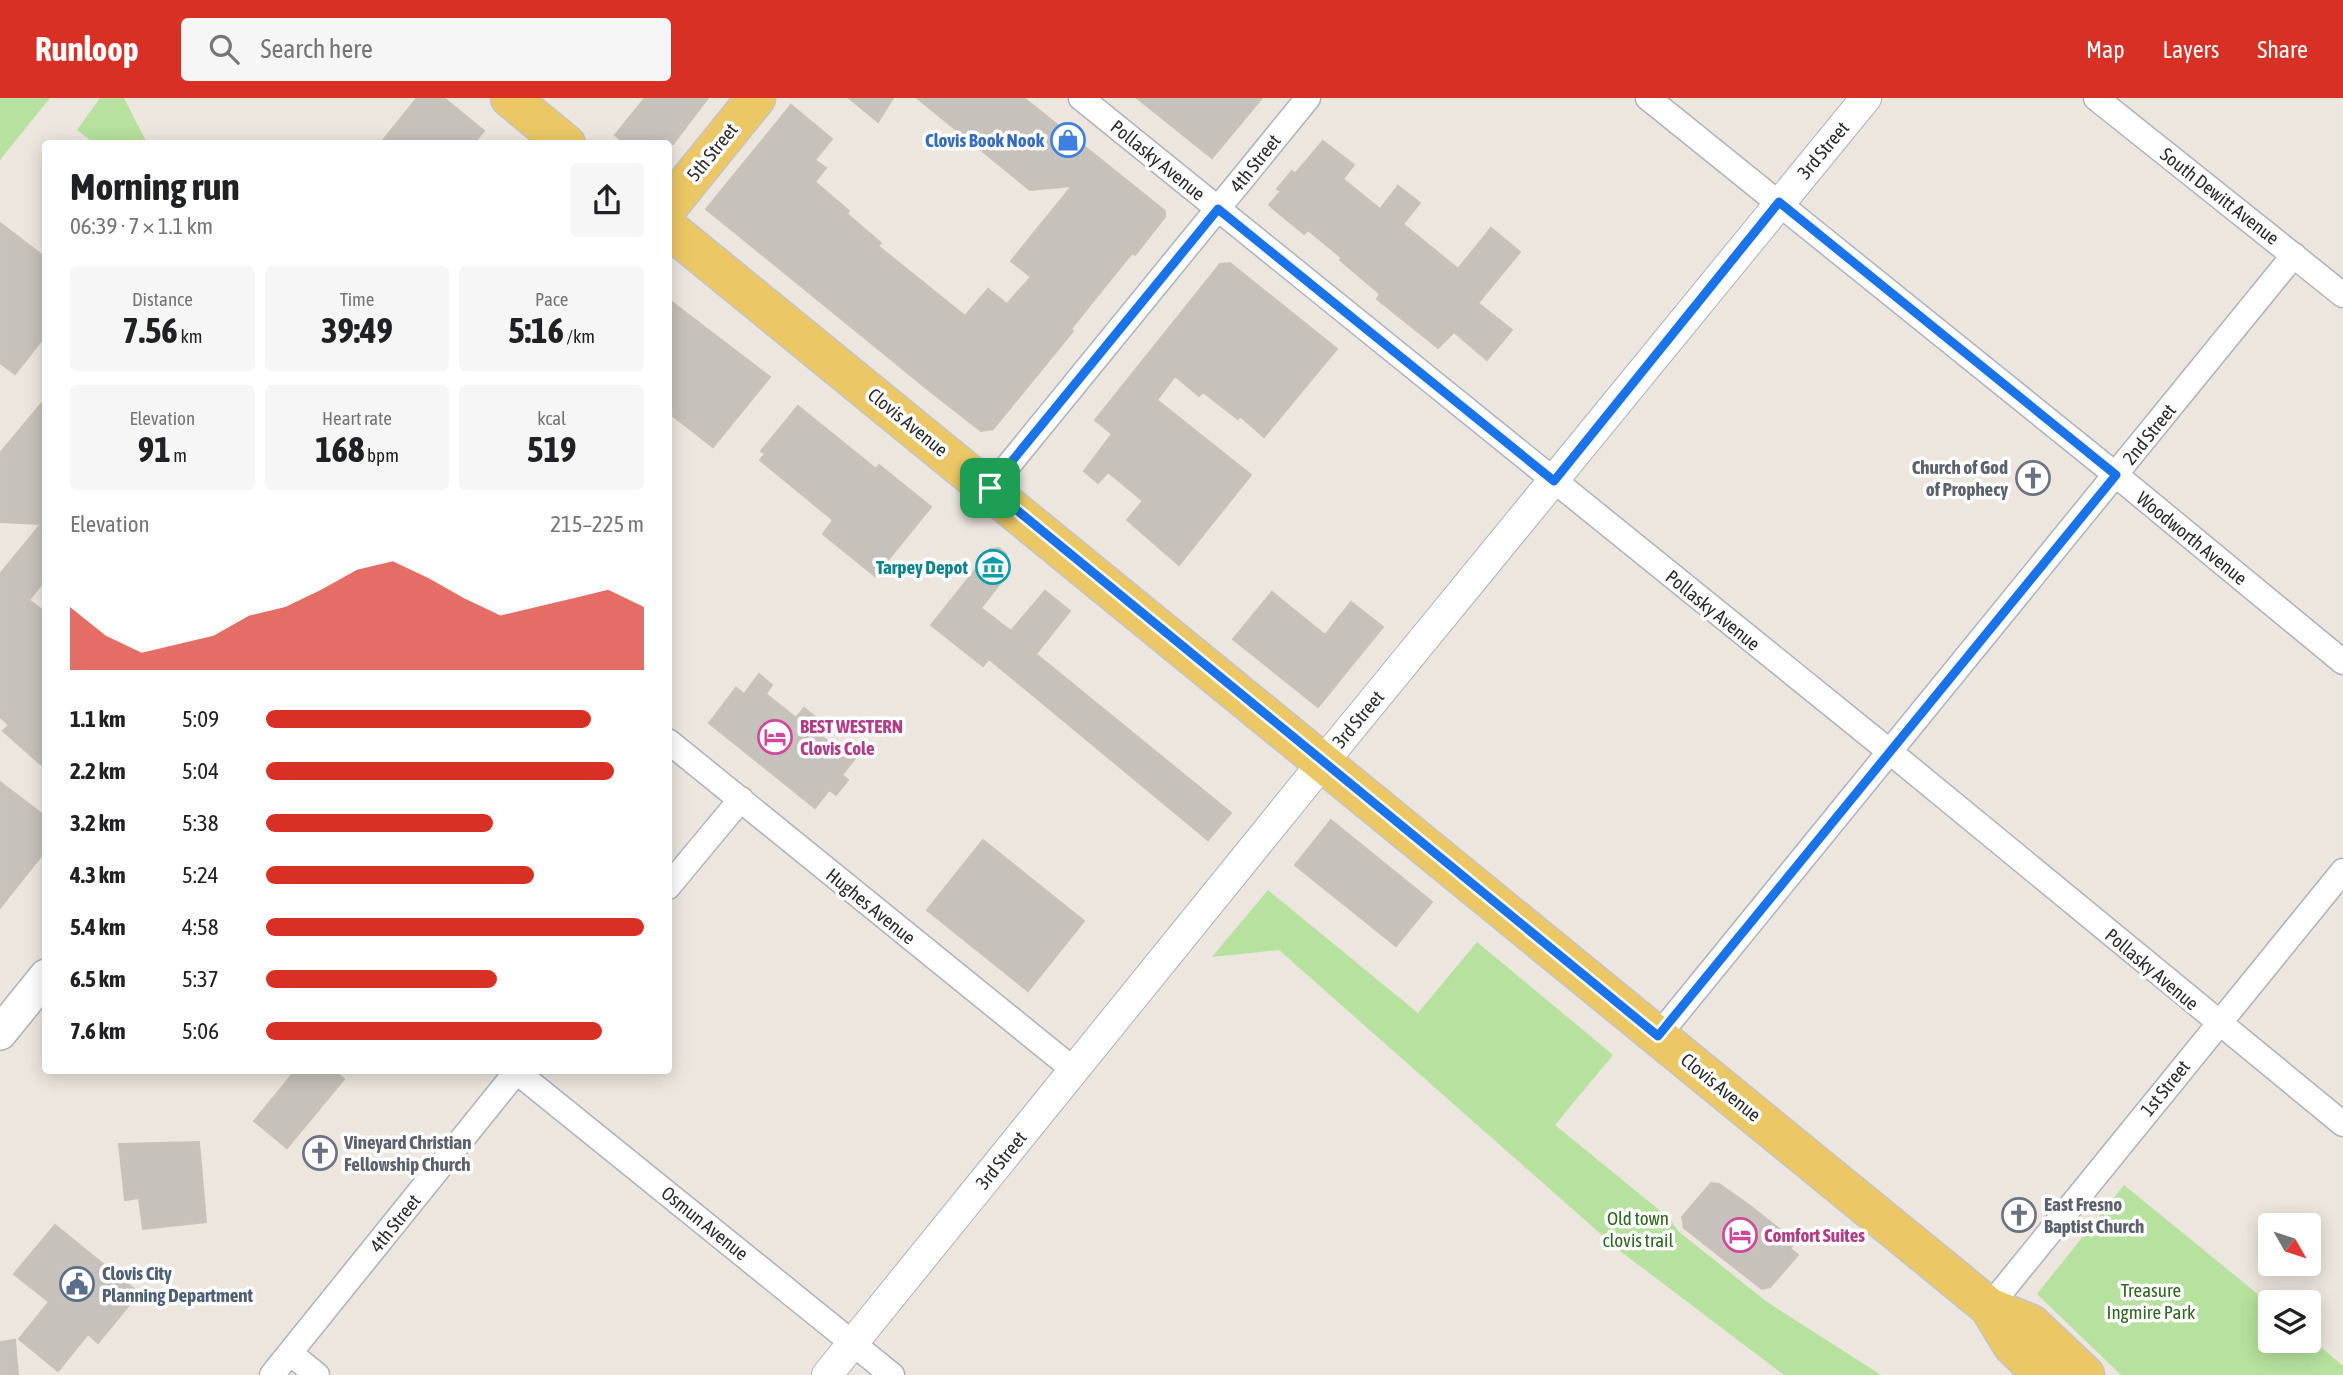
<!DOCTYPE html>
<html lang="en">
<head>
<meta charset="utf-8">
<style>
  body { margin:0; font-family:"Asap Condensed",sans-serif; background:#f6f6f6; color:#202124; height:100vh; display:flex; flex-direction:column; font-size:26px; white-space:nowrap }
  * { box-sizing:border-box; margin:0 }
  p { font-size:23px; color:#757577 }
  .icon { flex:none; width:38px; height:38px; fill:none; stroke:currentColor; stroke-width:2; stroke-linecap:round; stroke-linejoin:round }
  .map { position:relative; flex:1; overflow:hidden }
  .details { position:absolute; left:42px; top:42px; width:630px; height:934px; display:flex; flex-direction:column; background:#fff; border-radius:7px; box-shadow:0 4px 18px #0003 }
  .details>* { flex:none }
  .needle { width:46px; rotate:129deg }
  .buttons { position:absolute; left:2258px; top:1115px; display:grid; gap:14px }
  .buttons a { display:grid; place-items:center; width:63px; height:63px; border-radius:7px; background:#fff; box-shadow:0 4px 18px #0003; font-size:35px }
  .pin { position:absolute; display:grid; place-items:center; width:60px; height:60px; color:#fff; margin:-30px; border-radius:14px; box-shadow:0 4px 10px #0006 }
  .round { display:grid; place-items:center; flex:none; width:74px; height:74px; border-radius:7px; background:#f6f6f6 }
  .headline { display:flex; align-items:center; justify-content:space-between; height:119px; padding:0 28px }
  h1 { font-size:38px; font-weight:700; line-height:52px }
  .stats { display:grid; grid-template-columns:repeat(3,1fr); gap:10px; height:119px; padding:7px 28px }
  .stats div { display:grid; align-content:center; border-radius:7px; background:#f6f6f6; text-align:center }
  .stats b { font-size:35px; font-weight:700 }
  .stats small { font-size:19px; font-weight:400 }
  .stats p { font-size:19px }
  .chart { height:196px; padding:14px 28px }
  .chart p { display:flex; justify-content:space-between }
  .chart svg { width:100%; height:126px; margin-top:7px; fill:#d93025; opacity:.7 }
  ul { padding:0 28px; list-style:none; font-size:23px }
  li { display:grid; grid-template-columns:112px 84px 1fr; align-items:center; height:52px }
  li i { height:18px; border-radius:9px; background:#d93025 }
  header { display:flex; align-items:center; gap:42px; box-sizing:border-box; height:98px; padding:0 35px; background:#d93025; color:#fff }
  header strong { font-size:33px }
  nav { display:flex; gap:38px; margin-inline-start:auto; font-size:24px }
  .search { width:490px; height:63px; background:#f6f6f6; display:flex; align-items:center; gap:18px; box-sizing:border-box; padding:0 24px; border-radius:7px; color:#757577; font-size:26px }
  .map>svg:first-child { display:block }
  .green { fill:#b7e19e }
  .building { fill:#c6c1ba; stroke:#c8c2b8; stroke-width:2 }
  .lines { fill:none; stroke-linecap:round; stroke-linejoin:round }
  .minor-casing { stroke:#afb2bc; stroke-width:27 }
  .tertiary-casing { stroke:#afb2bc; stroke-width:32 }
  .secondary-casing { stroke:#afb2bc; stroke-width:36 }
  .primary-casing { stroke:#c4c4c4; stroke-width:41 }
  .minor { stroke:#fff; stroke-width:24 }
  .tertiary { stroke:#fff; stroke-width:30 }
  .secondary { stroke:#fff; stroke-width:33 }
  .primary { stroke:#ebc765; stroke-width:38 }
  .route-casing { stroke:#fff; stroke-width:14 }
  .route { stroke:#1a73e8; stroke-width:9 }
  .labels { text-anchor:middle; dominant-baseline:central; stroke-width:7; stroke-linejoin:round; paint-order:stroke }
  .shop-label { font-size:19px; font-weight:bold; fill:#366cbe; stroke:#fff; text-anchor:end }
  .street-label { font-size:19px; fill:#2c2c2c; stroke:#fff }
  .worship-label { font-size:19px; font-weight:bold; fill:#5b616d; stroke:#fff; text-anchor:start }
  .culture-label { font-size:19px; font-weight:bold; fill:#0d838f; stroke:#fff; text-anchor:end }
  .hotel-label { font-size:19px; font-weight:bold; fill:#b23c85; stroke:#fff; text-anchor:start }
  .park-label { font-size:19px; fill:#2f671e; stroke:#fff }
  .service-label { font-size:19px; font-weight:bold; fill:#4e5e75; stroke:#fff; text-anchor:start }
</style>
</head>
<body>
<header>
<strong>Runloop</strong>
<div class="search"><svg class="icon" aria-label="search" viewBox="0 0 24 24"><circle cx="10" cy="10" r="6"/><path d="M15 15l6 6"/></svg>Search here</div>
<nav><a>Map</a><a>Layers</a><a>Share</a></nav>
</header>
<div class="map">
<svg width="2343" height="1277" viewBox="0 0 2343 1277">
  <rect width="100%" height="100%" fill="#ede6df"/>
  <path class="green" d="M0 0H50L0 62Z
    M100 0H124L147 45H94L77 32Z
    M1268 792 1418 915 1477 844 1613 957 1555 1027 1669 1120 1678 1133 1767 1204 1881 1277H1784L1620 1153 1279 852 1212 859Z
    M2124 1087 2270 1206V1242H2308V1238L2343 1268V1277H2121L2037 1196Z"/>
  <path class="building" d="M417 0H444L484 33 473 46H380Z
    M645 0H708L673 46H626L615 37Z
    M849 0H893L878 24Z
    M917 0H1024L1165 113V119L1135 157 1132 155 1094 202 1071 231 1073 233 993 331 981 333 931 294 706 111 791 7 832 41 815 62 826 70 815 84 849 113 847 116 881 145 878 148 965 218 988 191 1007 206 1031 179 1011 163 1072 88 1030 92Z
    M1137 0H1262L1212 60Z
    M1323 43 1354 67 1343 81 1380 111 1398 88 1420 105 1403 126 1458 171 1491 130 1520 154 1478 205 1512 232 1487 262 1454 234 1438 250 1377 201 1380 196 1340 162 1342 160 1308 132 1304 136 1269 107 1281 93 1277 91 1292 73 1295 76Z
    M0 125 46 160V237L15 276 0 265Z
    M1230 165 1337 251 1264 339 1240 318 1238 321 1203 294 1199 298 1175 278 1157 302 1251 377 1179 467 1127 422 1143 403 1108 374 1098 385 1084 373 1112 336 1095 322 1220 166Z
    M668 201 770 279 713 349 668 314Z
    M46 300V481L29 502 46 515V671L3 633 9 627 0 619V476L41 426 0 424V355Z
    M798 308 876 371 879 367 931 409 875 478 823 436 833 422 760 362 765 356 761 353Z
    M999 450 1006 456 1009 474 981 510 1011 533 1045 493 1070 513 1036 556 1231 715 1208 742 989 561 983 568 931 527 983 462V459L990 451Z
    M1272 494 1325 537 1351 504 1383 529 1318 609 1233 541Z
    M759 576 772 587 766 596 796 620 804 610 819 622 812 631 840 653 844 648 857 658 842 677 848 682 836 697 829 692 815 710 709 625 736 590 744 596Z
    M0 684 46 719V752L0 810Z
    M1331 722 1432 804 1396 848 1295 767Z
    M983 742 1084 823 1028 893 927 812Z
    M295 973H335L344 981 287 1050 254 1023Z
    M199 1044 206 1124 143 1131 139 1100 125 1102 119 1046Z
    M1711 1085 1719 1086 1749 1107 1796 1144 1790 1150 1798 1157 1770 1189 1762 1191 1684 1130 1682 1119Z
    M55 1127 139 1195 98 1245 88 1236 58 1273 19 1241 49 1204 14 1176Z
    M15 1242 18 1277H0V1244Z"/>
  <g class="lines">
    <g class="minor-casing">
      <path id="minor" d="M1081 0 1889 653 2343 1026
        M1648 0 2116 377 2343 564
        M2096 0 2343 197
        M990 390 1308 0
        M668 643 1074 972
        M668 789 741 701
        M1658 938 2294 157
        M517 974 892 1277
        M1989 1209 2343 773
        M290 1255 317 1277
        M272 1277 517 973"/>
    </g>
    <g class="tertiary-casing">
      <path id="tertiary" d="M827 1277 1324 663 1866 0"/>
    </g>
    <g class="secondary-casing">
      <path id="secondary" d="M0 935 46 878"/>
    </g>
    <g class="primary-casing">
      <path id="primary" d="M510 0 566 46
        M668 109 756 0
        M668 130 1960 1185 1989 1209 2012 1247 2043 1277
        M1989 1209 2031 1226 2085 1277"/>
    </g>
    <use href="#minor" class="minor"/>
    <use href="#tertiary" class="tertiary"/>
    <use href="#secondary" class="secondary"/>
    <use href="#primary" class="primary"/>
  </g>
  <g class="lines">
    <g class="route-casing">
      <path id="route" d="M1779 104 2116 377 1658 938 990 390 1218 111 1554 383Z"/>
    </g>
    <use href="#route" class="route"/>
  </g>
  <defs>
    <g id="shop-ring" transform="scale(1.75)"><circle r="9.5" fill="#fff" stroke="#3f7fe0" stroke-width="1.5"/><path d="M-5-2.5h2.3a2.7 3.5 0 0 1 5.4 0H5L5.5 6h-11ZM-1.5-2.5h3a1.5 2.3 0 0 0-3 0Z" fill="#3f7fe0"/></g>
    <g id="church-ring" transform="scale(1.75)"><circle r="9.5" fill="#fff" stroke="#6b7280" stroke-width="1.5"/><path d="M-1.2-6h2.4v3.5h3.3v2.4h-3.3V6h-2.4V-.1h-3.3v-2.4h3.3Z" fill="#6b7280"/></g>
    <g id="museum-ring" transform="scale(1.75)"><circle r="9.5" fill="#fff" stroke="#0f9aa8" stroke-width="1.5"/><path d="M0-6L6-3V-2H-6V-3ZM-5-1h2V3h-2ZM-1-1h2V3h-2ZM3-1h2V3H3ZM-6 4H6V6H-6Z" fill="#0f9aa8"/></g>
    <g id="hotel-ring" transform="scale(1.75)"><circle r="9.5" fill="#fff" stroke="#d1479c" stroke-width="1.5"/><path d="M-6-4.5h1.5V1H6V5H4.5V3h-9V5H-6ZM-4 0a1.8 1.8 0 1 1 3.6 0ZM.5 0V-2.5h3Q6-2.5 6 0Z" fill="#d1479c"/></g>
    <g id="civic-ring" transform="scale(1.75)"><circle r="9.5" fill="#fff" stroke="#5c6f8a" stroke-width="1.5"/><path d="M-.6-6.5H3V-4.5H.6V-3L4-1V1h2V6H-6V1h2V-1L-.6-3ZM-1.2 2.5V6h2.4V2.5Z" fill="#5c6f8a"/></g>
  </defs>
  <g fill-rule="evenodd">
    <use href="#shop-ring" x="1068" y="42"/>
    <use href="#church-ring" x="2033" y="380"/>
    <use href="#museum-ring" x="993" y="469"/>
    <use href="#hotel-ring" x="775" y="639"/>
    <use href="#church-ring" x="320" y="1055"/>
    <use href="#church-ring" x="2019" y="1117"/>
    <use href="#hotel-ring" x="1740" y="1137"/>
    <use href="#civic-ring" x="77" y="1186"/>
  </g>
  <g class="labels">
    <g class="shop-label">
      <text x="1044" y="42">Clovis Book Nook</text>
    </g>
    <g class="street-label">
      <text transform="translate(1823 52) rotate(-50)">3rd Street</text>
      <text transform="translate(712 54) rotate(-51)">5th Street</text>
      <text transform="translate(1158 62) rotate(39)">Pollasky Avenue</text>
      <text transform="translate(1255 65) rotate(-51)">4th Street</text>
      <text transform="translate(2220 98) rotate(38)">South Dewitt Avenue</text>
      <text transform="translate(908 324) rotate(39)">Clovis Avenue</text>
      <text transform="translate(2149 336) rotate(-51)">2nd Street</text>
      <text transform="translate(2192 440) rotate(39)">Woodworth Avenue</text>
      <text transform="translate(1713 512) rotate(39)">Pollasky Avenue</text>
      <text transform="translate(1358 621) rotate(-50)">3rd Street</text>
      <text transform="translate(871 808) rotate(39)">Hughes Avenue</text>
      <text transform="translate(2152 871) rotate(40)">Pollasky Avenue</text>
      <text transform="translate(1721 989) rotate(39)">Clovis Avenue</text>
      <text transform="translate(2165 990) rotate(-51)">1st Street</text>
      <text transform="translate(1001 1062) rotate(-51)">3rd Street</text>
      <text transform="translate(395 1125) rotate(-51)">4th Street</text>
      <text transform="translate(705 1125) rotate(39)">Osmun Avenue</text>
    </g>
    <g class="worship-label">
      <text x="2008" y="369" text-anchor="end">Church of God<tspan x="2008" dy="22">of Prophecy</tspan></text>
      <text x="344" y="1044">Vineyard Christian<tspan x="344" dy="22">Fellowship Church</tspan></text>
      <text x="2044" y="1106">East Fresno<tspan x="2044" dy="22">Baptist Church</tspan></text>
    </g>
    <g class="culture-label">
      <text x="968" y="469">Tarpey Depot</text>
    </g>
    <g class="hotel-label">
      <text x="800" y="628">BEST WESTERN<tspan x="800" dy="22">Clovis Cole</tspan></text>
      <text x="1764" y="1137">Comfort Suites</text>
    </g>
    <g class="park-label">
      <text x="1638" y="1120">Old town<tspan x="1638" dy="22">clovis trail</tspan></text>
      <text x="2151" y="1192">Treasure<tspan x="2151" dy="22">Ingmire Park</tspan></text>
    </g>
    <g class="service-label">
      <text x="102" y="1175">Clovis City<tspan x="102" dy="22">Planning Department</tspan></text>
    </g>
  </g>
</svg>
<div class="buttons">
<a><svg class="needle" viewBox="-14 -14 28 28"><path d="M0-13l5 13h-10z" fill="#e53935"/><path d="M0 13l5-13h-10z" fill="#757577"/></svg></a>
<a><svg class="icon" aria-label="layers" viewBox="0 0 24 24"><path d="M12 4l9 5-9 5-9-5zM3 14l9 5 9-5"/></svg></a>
</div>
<div class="pin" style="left:990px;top:390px;background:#1e9e55"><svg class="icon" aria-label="arrive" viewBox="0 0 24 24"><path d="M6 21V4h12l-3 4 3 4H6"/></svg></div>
<section class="details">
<div class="headline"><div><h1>Morning run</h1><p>06:39 · 7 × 1.1 km</p></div><a class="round"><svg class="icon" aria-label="share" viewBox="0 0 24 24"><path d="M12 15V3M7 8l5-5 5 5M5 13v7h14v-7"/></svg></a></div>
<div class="stats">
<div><p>Distance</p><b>7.56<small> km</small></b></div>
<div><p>Time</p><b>39:49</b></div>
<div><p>Pace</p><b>5:16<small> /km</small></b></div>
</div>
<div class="stats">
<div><p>Elevation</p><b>91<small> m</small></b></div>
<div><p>Heart rate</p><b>168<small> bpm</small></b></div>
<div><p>kcal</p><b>519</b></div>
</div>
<div class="chart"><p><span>Elevation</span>215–225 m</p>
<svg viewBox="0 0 160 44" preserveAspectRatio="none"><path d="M0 44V22L10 32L20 38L30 35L40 32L50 25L60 22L70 16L80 9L90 6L100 12L110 19L120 25L130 22L140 19L150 16L160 22V44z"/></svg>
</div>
<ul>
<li><b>1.1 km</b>5:09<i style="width:86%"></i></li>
<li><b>2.2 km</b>5:04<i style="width:92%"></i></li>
<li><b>3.2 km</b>5:38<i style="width:60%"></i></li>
<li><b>4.3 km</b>5:24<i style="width:71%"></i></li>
<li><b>5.4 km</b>4:58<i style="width:100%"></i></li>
<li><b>6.5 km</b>5:37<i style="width:61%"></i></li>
<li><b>7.6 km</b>5:06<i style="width:89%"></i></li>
</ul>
</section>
</div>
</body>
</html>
